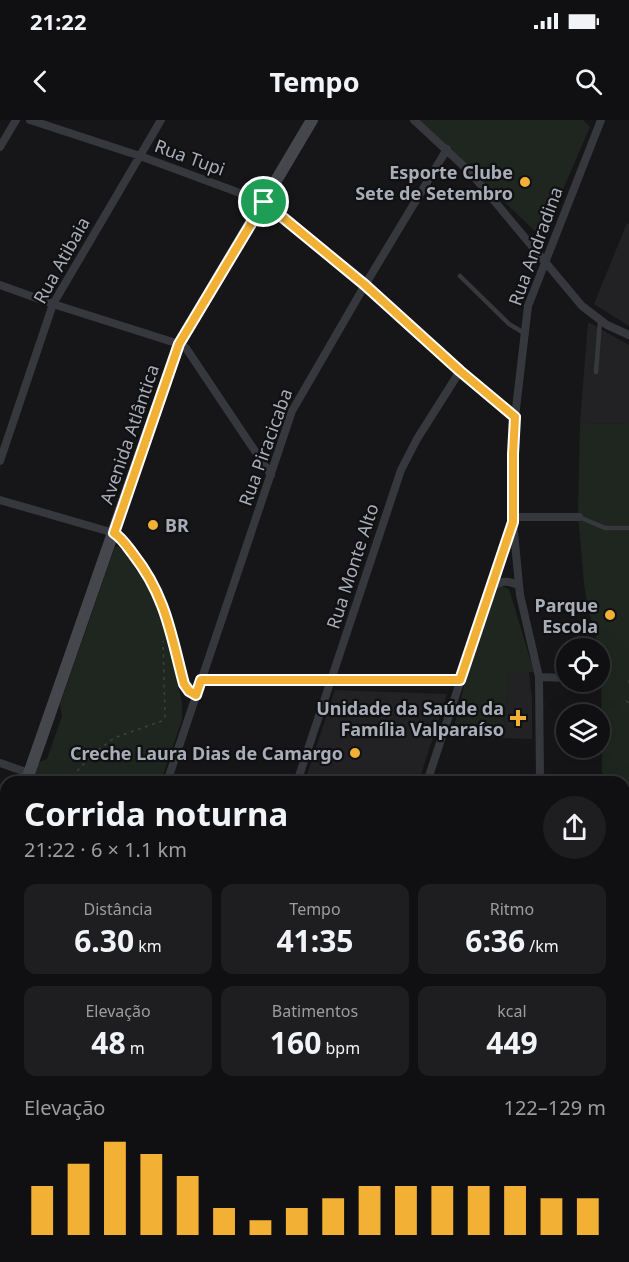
<!DOCTYPE html>
<html lang="pt">
<head>
<meta charset="utf-8">
<style>
  body { margin:0; font-family:"Noto Sans",sans-serif; background:#1e1e20; color:#f1f3f6; height:100vh; display:flex; flex-direction:column; font-size:22px; white-space:nowrap }
  * { box-sizing:border-box; margin:0 }
  p { font-size:20px; color:#9c9d9f }
  .icon { flex:none; width:33px; height:33px; fill:none; stroke:currentColor; stroke-width:2; stroke-linecap:round; stroke-linejoin:round }
  .map { position:relative; flex:1; overflow:hidden }
  .side { position:absolute; left:0px; top:656px; width:630px; height:488px; display:flex; flex-direction:column; background:#101012; border-radius:18px 18px 0 0; box-shadow:0 6px 24px #0002,0 0 0 2px #303032 }
  .side>* { flex:none }
  .buttons { position:absolute; left:556px; top:518px; display:grid; gap:12px }
  .buttons a { display:grid; place-items:center; width:54px; height:54px; border-radius:50%; background:#101012; box-shadow:0 6px 24px #0002,0 0 0 2px #303032; font-size:30px }
  .pin { position:absolute; display:grid; place-items:center; width:51px; height:51px; color:#fff; margin:-26px; border:3px solid #fff; border-radius:50%; box-shadow:0 2px 6px #0007 }
  .round { display:grid; place-items:center; flex:none; width:63px; height:63px; border-radius:32px; background:#1e1e20 }
  .summary { display:flex; align-items:center; justify-content:space-between; height:102px; padding:0 24px }
  h1 { font-size:33px; font-weight:700; line-height:45px }
  .figures { display:grid; grid-template-columns:repeat(3,1fr); gap:9px; height:102px; padding:6px 24px }
  .figures div { display:grid; align-content:center; border-radius:12px; background:#1e1e20; text-align:center }
  .figures b { font-size:30px; font-weight:700 }
  .figures small { font-size:16px; font-weight:400 }
  .figures p { font-size:16px }
  .chart { height:168px; padding:12px 24px }
  .chart p { display:flex; justify-content:space-between }
  .chart svg { width:100%; height:108px; margin-top:6px; stroke:#f2b134; stroke-width:6 }
  .status { display:flex; justify-content:space-between; align-items:center; height:42px; padding:0 30px; background:#101012; direction:ltr }
  .status svg { height:16px; fill:currentColor }
  header { display:flex; justify-content:space-between; align-items:center; height:78px; padding:0 24px; background:#101012; font-size:27px; font-weight:700 }
  .map>svg:first-child { display:block }
  .built { fill:#222225 }
  .green { fill:#1e261f }
  .lines { fill:none; stroke-linecap:round; stroke-linejoin:round }
  .path { stroke:#3d3f44; stroke-width:1.5; stroke-dasharray:3 4.5; stroke-linecap:butt }
  .lane { stroke:#37383d; stroke-width:4.5 }
  .street { stroke:#37383d; stroke-width:8 }
  .secondary { stroke:#45474d; stroke-width:12 }
  .highway { stroke:#63666e; stroke-width:15 }
  .route-casing { stroke:#fff; stroke-width:12 }
  .route { stroke:#f2b134; stroke-width:8 }
  .poi-dot { fill:#f2b134; stroke:#111113; stroke-width:2 }
  .labels { text-anchor:middle; dominant-baseline:central; stroke-width:4.5; stroke-linejoin:round; paint-order:stroke }
  .street-label { font-size:18px; fill:#a8adb8; stroke:#111113 }
  .poi-label { font-size:18px; font-weight:bold; fill:#a8adb8; stroke:#111113; text-anchor:end }
</style>
</head>
<body>
<div class="status"><b>21:22</b><svg viewBox="0 0 49 12"><path d="M0 12V9h3v3zM5 12V6h3v6zM10 12V3h3v9zM15 12V0h3v12zM26 1h20v11H26zM47 4h2v5h-2z"/></svg></div>
<header><svg class="icon" aria-label="back" viewBox="0 0 24 24"><path d="M15 5l-7 7 7 7"/></svg>Tempo<svg class="icon" aria-label="search" viewBox="0 0 24 24"><circle cx="10" cy="10" r="6"/><path d="M15 15l6 6"/></svg></header>
<div class="map">
<svg width="629" height="1142" viewBox="0 0 629 1142">
  <rect width="100%" height="100%" fill="#161618"/>
  <path class="built" d="M627 103 629 104V206L594 184Z
    M588 202 629 225V304L580 303Z
    M509 552H529L532 578V619L503 618Z
    M335 570 447 574 419 661H305Z"/>
  <path class="green" d="M419 0H583L590 7 542 118Z
    M580 303 629 304V670H624V662L602 661 601 536 587 483 584 464 578 394Z
    M121 426 149 465 163 499 182 582V600L161 661 32 662 39 642 47 639 62 596 60 584 115 427Z
    M502 466 509 469 534 552 509 553 503 618 452 615 467 554 496 469Z
    M6 737V820L0 821V754Z"/>
  <g class="lines">
    <path class="path" d="M629 560V567
      M626 581 629 583
      M67 662 93 634 114 618 162 601 165 597 163 521
      M624 775H629
      M0 790 6 778"/>
    <path class="lane" d="M460 156 509 204 524 213
      M596 252 600 201
      M579 397 605 408H629"/>
    <path class="street" d="M30 0 140 36 264 82 365 165 460 251 515 297
      M414 0 470 52 582 186 607 205 629 215
      M0 27 16 0
      M0 165 53 184 179 224 186 228 271 355
      M0 341 53 184 161 0
      M0 380 114 413C122 418 127 426 133 434 166 476 171 515 184 564L189 571 196 575
      M514 397H579
      M491 469C499 460 508 460 518 465
      M539 557 567 558
      M201 560 460 559
      M0 643 29 653
      M167 662 292 291 365 165 447 29
      M297 662 401 350 417 319 460 251
      M427 662 512 405
      M540 662 539 557 520 475 513 402V334L515 297 528 186 601 0
      M0 826 6 825
      M624 908 629 898
      M0 1012H6
      M0 1094H6
      M89 1142V1137
      M213 1142V1137
      M453 1142 454 1137"/>
    <path class="secondary" d="M26 662 179 224 312 0
      M0 736 6 719
      M585 1137 591 1142
      M508 1142 543 1137"/>
    <path class="highway" d="M624 1125 629 1122
      M600 1142 608 1137
      M621 1142 629 1136"/>
  </g>
  <g class="lines">
    <g class="route-casing">
      <path id="route" d="M264 82 365 165 460 251 515 297 513 334V402L460 560H201L196 575 189 571 184 564C171 515 166 476 133 434 127 426 122 418 114 413L179 224Z"/>
    </g>
    <use href="#route" class="route"/>
  </g>
  <g class="poi-dot">
    <circle cx="525" cy="62" r="6"/>
    <circle cx="153" cy="405" r="6"/>
    <circle cx="610" cy="495" r="6"/>
    <path d="M515 589h6v6h6v6h-6v6h-6v-6h-6v-6h6z"/>
    <circle cx="355" cy="633" r="6"/>
  </g>
  <g class="labels">
    <g class="street-label">
      <text transform="translate(190 37) rotate(20)">Rua Tupi</text>
      <text transform="translate(535 126) rotate(-70)">Rua Andradina</text>
      <text transform="translate(61 140) rotate(-61)">Rua Atibaia</text>
      <text transform="translate(129 314) rotate(-71)">Avenida Atlântica</text>
      <text transform="translate(265 327) rotate(-70)">Rua Piracicaba</text>
      <text transform="translate(352 446) rotate(-72)">Rua Monte Alto</text>
    </g>
    <g class="poi-label">
      <text x="513" y="52">Esporte Clube<tspan x="513" dy="21">Sete de Setembro</tspan></text>
      <text x="165" y="405" text-anchor="start">BR</text>
      <text x="598" y="485">Parque<tspan x="598" dy="21">Escola</tspan></text>
      <text x="504" y="588">Unidade da Saúde da<tspan x="504" dy="21">Família Valparaíso</tspan></text>
      <text x="343" y="633">Creche Laura Dias de Camargo</text>
    </g>
  </g>
</svg>
<div class="buttons">
<a><svg class="icon" aria-label="locate" viewBox="0 0 24 24"><circle cx="12" cy="12" r="6"/><path d="M12 2v4M12 18v4M2 12h4M18 12h4"/></svg></a>
<a><svg class="icon" aria-label="layers" viewBox="0 0 24 24"><path d="M12 4l9 5-9 5-9-5zM3 14l9 5 9-5"/></svg></a>
</div>
<div class="pin" style="left:264px;top:82px;background:#1e9e55"><svg class="icon" aria-label="arrive" viewBox="0 0 24 24"><path d="M6 21V4h12l-3 4 3 4H6"/></svg></div>
<section class="side">
<div class="summary"><div><h1>Corrida noturna</h1><p>21:22 · 6 × 1.1 km</p></div><a class="round"><svg class="icon" aria-label="share" viewBox="0 0 24 24"><path d="M12 15V3M7 8l5-5 5 5M5 13v7h14v-7"/></svg></a></div>
<div class="figures">
<div><p>Distância</p><b>6.30<small> km</small></b></div>
<div><p>Tempo</p><b>41:35</b></div>
<div><p>Ritmo</p><b>6:36<small> /km</small></b></div>
</div>
<div class="figures">
<div><p>Elevação</p><b>48<small> m</small></b></div>
<div><p>Batimentos</p><b>160<small> bpm</small></b></div>
<div><p>kcal</p><b>449</b></div>
</div>
<div class="chart"><p><span>Elevação</span>122–129 m</p>
<svg viewBox="0 0 160 44" preserveAspectRatio="none"><path d="M5 44V24M15 44V15M25 44V6M35 44V11M45 44V20M55 44V33M65 44V38M75 44V33M85 44V29M95 44V24M105 44V24M115 44V24M125 44V24M135 44V24M145 44V29M155 44V29"/></svg>
</div>
</section>
</div>
</body>
</html>
